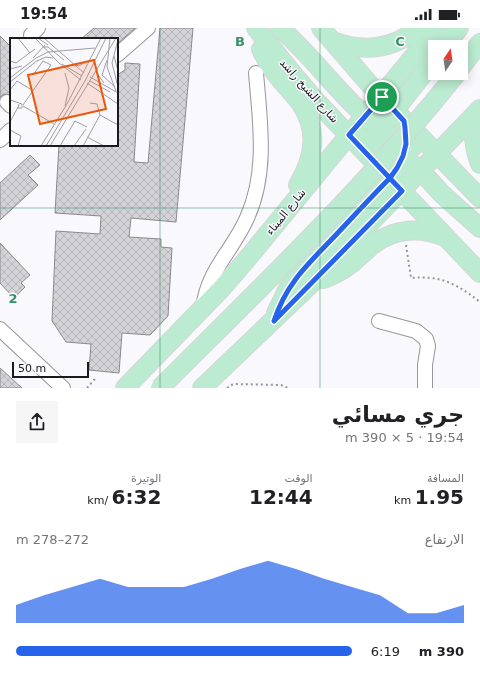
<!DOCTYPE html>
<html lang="ar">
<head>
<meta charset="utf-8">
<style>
  body { margin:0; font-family:"DejaVu Sans","Noto Sans Arabic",sans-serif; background:#f6f6f6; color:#202124; direction:rtl; height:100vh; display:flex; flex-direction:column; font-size:15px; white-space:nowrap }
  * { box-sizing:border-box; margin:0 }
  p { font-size:13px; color:#757577 }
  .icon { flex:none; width:22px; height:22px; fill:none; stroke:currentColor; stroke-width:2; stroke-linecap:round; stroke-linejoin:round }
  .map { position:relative; height:360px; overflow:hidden; direction:ltr }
  .details { display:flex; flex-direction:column; background:#fff; flex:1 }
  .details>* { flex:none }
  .needle { width:26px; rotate:13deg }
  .controls { position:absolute; left:428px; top:12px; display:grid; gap:8px }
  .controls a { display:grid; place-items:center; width:40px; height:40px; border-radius:0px; background:#fff; box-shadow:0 2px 10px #0003; font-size:20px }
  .scale { position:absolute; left:12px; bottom:10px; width:77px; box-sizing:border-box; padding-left:4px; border:2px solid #1b1b1d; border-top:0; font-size:11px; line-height:14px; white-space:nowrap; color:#1b1b1d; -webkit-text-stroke:3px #f9f8fd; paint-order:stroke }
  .pin { position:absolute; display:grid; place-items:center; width:34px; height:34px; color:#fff; margin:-17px; border:2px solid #fff; border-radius:50%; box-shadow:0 1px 4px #0007 }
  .round { display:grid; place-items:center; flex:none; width:42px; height:42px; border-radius:0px; background:#f6f6f6 }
  .overview { display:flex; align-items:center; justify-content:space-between; height:68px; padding:0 16px }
  h1 { font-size:22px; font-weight:800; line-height:30px }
  .stats { display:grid; grid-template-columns:repeat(3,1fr); gap:6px; height:68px; padding:4px 16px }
  .stats div { display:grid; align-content:center }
  .stats b { font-size:20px; font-weight:800 }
  .stats small { font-size:11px; font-weight:400 }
  .stats p { font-size:11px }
  .chart { height:112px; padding:8px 16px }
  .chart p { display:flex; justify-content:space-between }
  .chart svg { width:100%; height:72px; margin-top:4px; fill:#2563eb; opacity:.7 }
  ul { padding:0 16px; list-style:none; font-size:13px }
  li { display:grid; grid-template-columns:64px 48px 1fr; align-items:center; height:30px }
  li i { height:10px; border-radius:5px; background:#2563eb }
  .status { display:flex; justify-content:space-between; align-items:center; height:28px; padding:0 20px; background:#fff; direction:ltr }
  .status svg { height:11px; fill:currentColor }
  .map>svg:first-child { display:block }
  .building { fill:url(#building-cross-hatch); stroke:#8a898e }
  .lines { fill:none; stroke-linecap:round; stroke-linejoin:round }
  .minor-casing { stroke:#97969b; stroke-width:16 }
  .major-casing { stroke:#d6d6d6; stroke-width:20 }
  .path { stroke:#97979a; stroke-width:2; stroke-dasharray:2 3; stroke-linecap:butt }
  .minor { stroke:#fff; stroke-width:14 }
  .major { stroke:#bbebd1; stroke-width:18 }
  .major-bridge-casing { stroke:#d6d6d6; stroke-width:20; stroke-linecap:butt }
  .major-bridge { stroke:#bbebd1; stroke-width:18 }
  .route-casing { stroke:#fff; stroke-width:8 }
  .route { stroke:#2563eb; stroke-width:5 }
  .grid { fill:none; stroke:#389166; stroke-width:1; stroke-opacity:0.55 }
  .labels { text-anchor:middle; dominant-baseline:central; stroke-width:3; stroke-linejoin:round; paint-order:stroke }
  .street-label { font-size:11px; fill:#1b1b1d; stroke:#f9f8fd }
  .inset-road { fill:none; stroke:#a0a0a3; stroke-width:1 }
  .view { fill:#e8590c; fill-opacity:0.15; stroke:#e8590c; stroke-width:2 }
  .inset-edge { fill:none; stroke:#1b1b1d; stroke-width:2 }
  .grid-label { font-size:13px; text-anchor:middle; font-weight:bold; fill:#389166; stroke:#f9f8fd; stroke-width:3; stroke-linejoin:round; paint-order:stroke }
</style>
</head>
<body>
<div class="status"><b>19:54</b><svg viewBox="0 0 49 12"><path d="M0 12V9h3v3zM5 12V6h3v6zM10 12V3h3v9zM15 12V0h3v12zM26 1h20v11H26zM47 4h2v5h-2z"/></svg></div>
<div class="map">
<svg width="480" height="360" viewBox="0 0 480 360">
  <defs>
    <pattern id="building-cross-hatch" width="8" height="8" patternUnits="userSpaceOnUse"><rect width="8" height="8" fill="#d3d3d8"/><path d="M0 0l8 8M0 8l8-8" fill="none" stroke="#b5b5b9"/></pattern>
  </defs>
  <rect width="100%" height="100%" fill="#f9f8fd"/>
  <path class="building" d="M94 0H135L117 16V11H81Z
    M160 0H193L176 194 131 190 129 209 161 211V219L172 220 168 288 150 307 122 305 119 345 89 342 91 316 66 314 52 293 56 203 100 206 101 188 55 185 59 117H117V47L125 42V35L140 36 134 134 148 135Z
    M0 8 11 19V67L4 66 0 69Z
    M30 127 40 137 28 147 38 157 0 192V155Z
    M0 215 30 247 21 255 25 259 14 270 0 255Z
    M0 340 22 360H0Z"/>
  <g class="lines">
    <g class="minor-casing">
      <path id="minor" d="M31 7 38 0
        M117 27 148 0
        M7 74 11 78
        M0 112 11 102
        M203 280C208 241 232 224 247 190 268 144 260 94 256 45
        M379 293 416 303 426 311 428 318 425 337V360
        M0 301 63 360"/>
    </g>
    <g class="major-casing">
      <path id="major" d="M256 0 293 46 316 73 480 245
        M280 0C325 39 357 96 413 119
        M321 0 371 58 480 170
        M333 13C364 25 393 21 419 0
        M444 19 459 0
        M261 21C266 32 273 43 281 52 287 60 295 67 301 76 319 103 314 130 298 157
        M461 39 480 15
        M474 87C472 104 474 120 480 136
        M387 92 435 31
        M349 107 377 115 403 129 421 143 442 166 480 200
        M324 251C337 246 350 238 360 228 365 224 369 219 374 216 395 200 421 199 445 209
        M276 285 287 262 301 243 389 150C404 133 408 114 404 93
        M125 360 222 260 247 231 437 0
        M202 360 312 255 480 81"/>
    </g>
    <path class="path" d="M406 217 411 250C441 247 457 256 480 274
      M87 360 95 351
      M227 360 231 357 235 356 281 357 288 360"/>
    <use href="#minor" class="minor"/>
    <use href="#major" class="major"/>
    <g class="major-bridge-casing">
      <path id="major-bridge" d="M160 360C262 258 367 158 457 45"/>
    </g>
    <use href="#major-bridge" class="major-bridge"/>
  </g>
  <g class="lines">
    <g class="route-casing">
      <path id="route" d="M382 69 349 107C367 126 384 144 402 163L274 293C286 256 307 237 333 210 352 190 370 170 390 150L397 140 403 128 406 116 405 100 404 93 382 69"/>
    </g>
    <use href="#route" class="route"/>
  </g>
  <path class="grid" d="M160 0V360M320 0V360M0 180H480"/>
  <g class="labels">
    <g class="street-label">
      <text transform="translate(309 63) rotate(48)">شارع الشيخ راشد</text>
      <text transform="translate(286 184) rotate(-51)">شارع الميناء</text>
    </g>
  </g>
  <g transform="translate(10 10)">
    <rect width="108" height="108" fill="#f9f8fd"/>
    <path class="inset-road" d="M8 0 20 15M25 0 49 25 71 42M28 0 38 7M34 0 74 35M100 0 97 29 106 53M108 2 102 25 108 49M33 9H38L54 22M104 18 108 33M23 20 35 7M97 22 92 37 104 48M0 23 6 25 25 11M27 23 36 19 43 20M52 26 72 38M64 28 71 27 76 23M0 31 12 28M86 34 94 45M80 39 108 55M0 40 26 20 38 14 85 10M80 43 100 54M0 44 28 22M77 45 108 66M0 52 7 43 22 52M0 62 12 66V70H8L9 66M80 65 87 66 90 77M13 67 41 27 33 23 23 37M13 68 44 86M55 68 59 50 55 35M0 84 8 69M0 92 11 98 8 108M77 99 94 108M31 108 57 66 91 0M36 108 75 43 96 0M40 108 106 0M50 108 65 83 77 89M64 108 76 91M73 108 90 77 108 87"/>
    <path class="view" d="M84 22 96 71 30 86 18 37Z"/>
    <rect width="108" height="108" class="inset-edge"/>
  </g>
  <g class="grid-label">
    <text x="240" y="18">B</text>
    <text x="400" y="18">C</text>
    <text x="13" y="275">2</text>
  </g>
</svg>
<div class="controls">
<a><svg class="needle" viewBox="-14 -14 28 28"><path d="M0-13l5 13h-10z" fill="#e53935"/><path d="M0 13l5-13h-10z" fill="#757577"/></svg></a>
</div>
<div class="scale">50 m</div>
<div class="pin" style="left:382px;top:69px;background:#1e9e55"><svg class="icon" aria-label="arrive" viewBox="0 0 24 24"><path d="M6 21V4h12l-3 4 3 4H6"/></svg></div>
</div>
<section class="details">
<div class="overview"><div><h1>جري مسائي</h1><p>19:54 · 5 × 390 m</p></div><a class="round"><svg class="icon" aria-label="share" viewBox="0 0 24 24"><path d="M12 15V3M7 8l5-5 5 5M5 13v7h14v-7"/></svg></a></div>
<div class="stats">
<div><p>المسافة</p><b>1.95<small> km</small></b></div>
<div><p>الوقت</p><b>12:44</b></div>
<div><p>الوتيرة</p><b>6:32<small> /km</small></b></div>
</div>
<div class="chart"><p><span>الارتفاع</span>272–278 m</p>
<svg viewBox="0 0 160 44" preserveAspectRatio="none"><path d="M0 44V33L10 27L20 22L30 17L40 22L50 22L60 22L70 17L80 11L90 6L100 11L110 17L120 22L130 27L140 38L150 38L160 33V44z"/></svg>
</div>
<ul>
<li><b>390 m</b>6:19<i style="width:100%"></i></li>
</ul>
</section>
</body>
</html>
